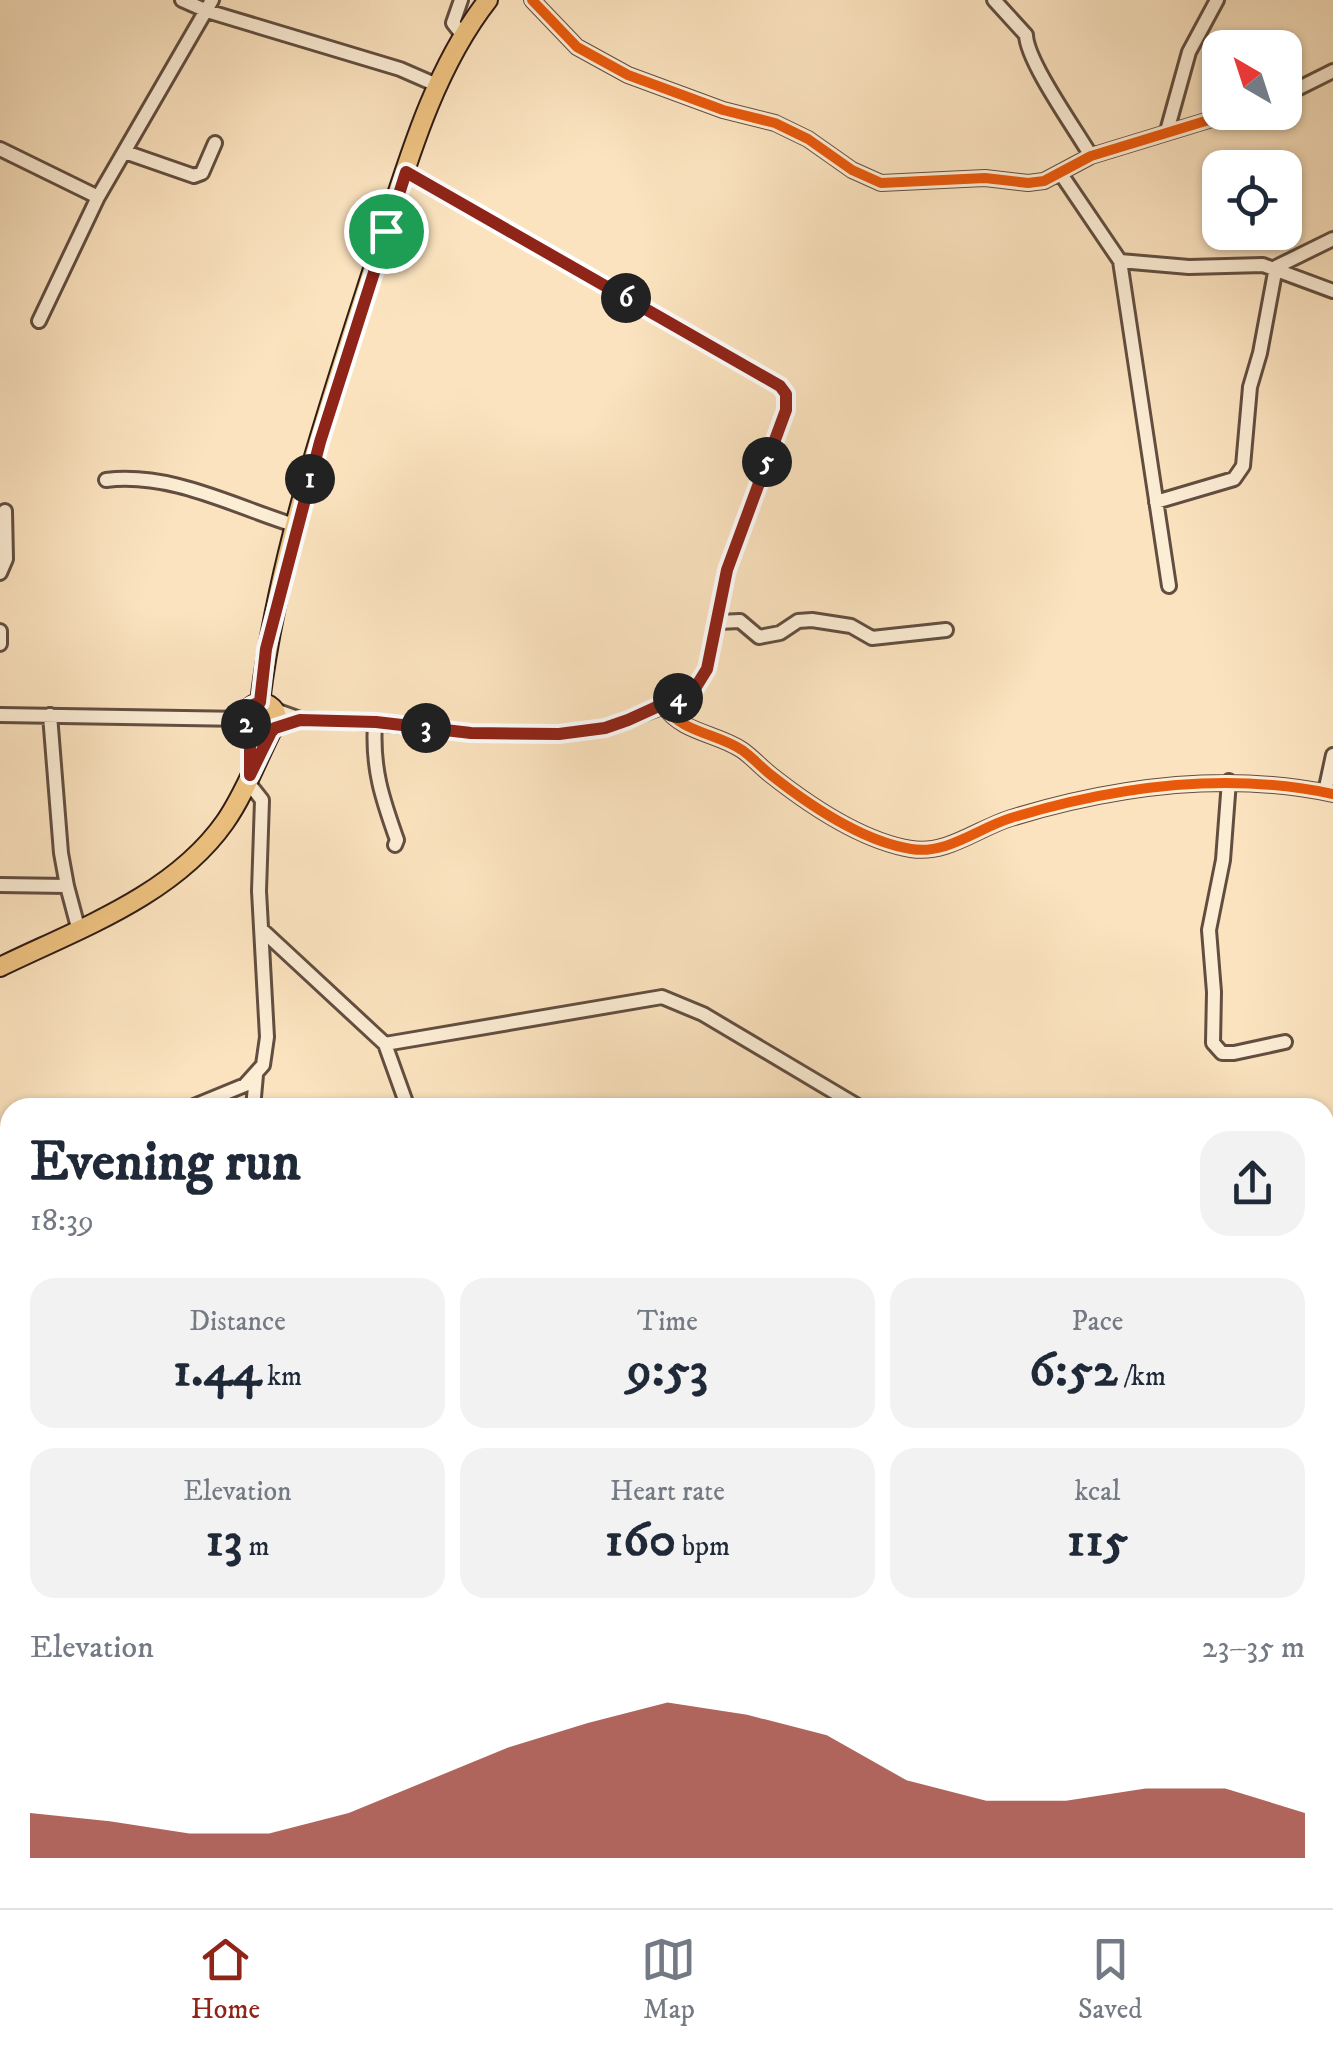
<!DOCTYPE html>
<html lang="en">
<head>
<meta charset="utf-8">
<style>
  body { margin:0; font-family:"IM FELL DW Pica",serif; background:#f2f2f3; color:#1f2937; height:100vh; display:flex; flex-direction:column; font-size:38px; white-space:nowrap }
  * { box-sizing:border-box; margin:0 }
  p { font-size:32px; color:#747a83 }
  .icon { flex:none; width:55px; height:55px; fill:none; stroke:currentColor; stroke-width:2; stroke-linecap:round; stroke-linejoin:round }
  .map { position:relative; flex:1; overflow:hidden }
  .side { position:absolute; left:0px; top:1098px; width:1335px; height:812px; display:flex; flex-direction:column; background:#fff; border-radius:30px 30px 0 0; box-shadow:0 2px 8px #0004 }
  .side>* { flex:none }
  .needle { width:65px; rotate:321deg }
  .tools { position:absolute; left:1202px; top:30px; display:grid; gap:20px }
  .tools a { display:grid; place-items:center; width:100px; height:100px; border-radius:20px; background:#fff; box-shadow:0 2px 8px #0004; font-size:50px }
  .pin { position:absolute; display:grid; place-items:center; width:85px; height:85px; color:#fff; margin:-42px; border:5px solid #fff; border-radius:50%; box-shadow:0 2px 10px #0007 }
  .km { position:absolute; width:50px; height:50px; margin:-25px; border-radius:50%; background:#222; color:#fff; font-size:28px; line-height:50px; text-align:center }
  .round { display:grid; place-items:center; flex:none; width:105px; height:105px; border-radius:30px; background:#f2f2f3 }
  .summary { display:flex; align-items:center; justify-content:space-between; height:170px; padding:0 30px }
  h1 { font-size:55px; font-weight:700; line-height:75px }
  .metrics { display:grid; grid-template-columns:repeat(3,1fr); gap:15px; height:170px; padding:10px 30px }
  .metrics div { display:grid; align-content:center; border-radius:25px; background:#f2f2f3; text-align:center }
  .metrics b { font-size:50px; font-weight:700 }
  .metrics small { font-size:28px; font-weight:400 }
  .metrics p { font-size:28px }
  .chart { height:280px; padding:20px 30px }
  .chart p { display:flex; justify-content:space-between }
  .chart svg { width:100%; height:180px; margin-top:10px; fill:#8f2418; opacity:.7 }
  .dock { display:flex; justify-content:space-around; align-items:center; height:140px; border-top:2px solid #e0e1e3; background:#fff; font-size:28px; color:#747a83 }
  .dock a { display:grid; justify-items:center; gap:5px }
  .dock .active { color:#8f2418 }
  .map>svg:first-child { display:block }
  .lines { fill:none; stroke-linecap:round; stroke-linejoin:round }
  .minor-casing { stroke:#624e40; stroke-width:18 }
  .major-casing { stroke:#2f1c15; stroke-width:22 }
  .minor { stroke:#fcedd5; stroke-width:12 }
  .major { stroke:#eec280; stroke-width:18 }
  .cycleway-casing { stroke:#fcedd5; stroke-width:16 }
  .cycleway { stroke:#e8590c; stroke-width:10 }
  .route-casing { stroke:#fff; stroke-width:20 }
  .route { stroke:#8f2418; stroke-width:12 }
</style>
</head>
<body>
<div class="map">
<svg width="1333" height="1908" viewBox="0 0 1333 1908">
  <rect width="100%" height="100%" fill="#fbe3bf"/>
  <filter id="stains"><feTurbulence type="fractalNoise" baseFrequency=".002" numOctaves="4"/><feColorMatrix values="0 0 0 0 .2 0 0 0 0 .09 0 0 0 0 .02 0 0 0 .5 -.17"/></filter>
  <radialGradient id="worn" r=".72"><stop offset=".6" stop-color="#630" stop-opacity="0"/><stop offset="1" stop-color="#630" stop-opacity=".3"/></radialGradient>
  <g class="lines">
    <g class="minor-casing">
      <path id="minor" d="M182 0 207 11 400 69 439 86
        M461 0 453 23 464 37
        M532 0 577 47 628 75 723 110 775 123 808 139 852 170 881 183 985 178 1028 183 1044 181 1091 156 1235 112
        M994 0 1026 35C1027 62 1076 130 1091 156
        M1285 95 1333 71
        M1167 131 1189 52 1217 0
        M0 149 98 197 212 0
        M125 152 194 176 202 173 215 143
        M406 172 780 386 785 394 786 410 727 570 707 669 694 690 664 706
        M1061 174 1120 261 1169 586
        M1120 261 1189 267 1263 265 1333 291
        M39 321 98 197
        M106 480C172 472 235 507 297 526
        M1156 502 1234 479 1243 466 1250 387 1260 353 1276 267 1333 239
        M0 573 6 559 5 511
        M718 622 740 621 759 637 780 633 798 621 812 620 851 626 872 638 946 630
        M0 631V644
        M0 715 245 719
        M50 715 61 853 67 886
        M300 719 375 723 471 733 559 734 605 728 664 706C682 733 717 733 742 750 752 757 761 767 771 775 809 805 862 841 911 849 947 855 978 828 1011 818 1116 786 1225 771 1333 794
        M375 723C372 768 382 798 397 840L395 845
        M275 727 300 719 275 710
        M1229 781 1223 860 1209 930 1214 992 1213 1043 1222 1053H1234L1285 1042
        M1325 792 1333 755
        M0 885 67 886 79 931
        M261 929 385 1044 408 1108
        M385 1044 662 997 703 1014 861 1108
        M189 1108 245 1085 263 1065 267 1037 259 891 262 800 247 781
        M253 1108 256 1075
        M0 1153 10 1152
        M0 1239 6 1279 0 1308
        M0 1345 10 1386
        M1325 1378 1333 1395
        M0 1501 10 1466
        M0 1603 10 1611
        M0 1766 10 1762
        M565 1900 566 1908
        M445 1908 451 1905
        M876 1908 879 1900
        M1292 1908 1294 1900"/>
    </g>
    <g class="major-casing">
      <path id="major" d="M260 702C278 555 329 405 375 263 404 175 430 74 488 0
        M245 719a16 16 0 1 1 32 0a16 16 0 1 1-32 0Z
        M0 967C78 929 173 896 225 822 244 795 256 762 271 732"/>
    </g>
    <use href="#minor" class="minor"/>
    <use href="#major" class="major"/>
    <g class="cycleway-casing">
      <path id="cycleway" d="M532 0 577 47 628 75 723 110 775 123 808 139 852 170 881 183 985 178 1028 183 1044 181 1091 156 1235 112
        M406 172 780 386 785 394 786 410 727 570 707 669 694 690 664 706
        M300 719 375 723 471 733 559 734 605 728 664 706C682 733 717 733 742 750 752 757 761 767 771 775 809 805 862 841 911 849 947 855 978 828 1011 818 1116 786 1225 771 1333 794"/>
    </g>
    <use href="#cycleway" class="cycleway"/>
  </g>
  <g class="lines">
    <g class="route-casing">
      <path id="route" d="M406 172 780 386 786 394V410L727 570 707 669 694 690 628 720 605 728 559 734 471 733 376 722 300 720 275 728 271 732 250 775V730L246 714 251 706 260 702 266 649 320 442Z"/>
    </g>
    <use href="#route" class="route"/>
  </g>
  <rect width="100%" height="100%" filter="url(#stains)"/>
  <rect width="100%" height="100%" fill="url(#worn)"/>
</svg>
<div class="tools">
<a><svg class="needle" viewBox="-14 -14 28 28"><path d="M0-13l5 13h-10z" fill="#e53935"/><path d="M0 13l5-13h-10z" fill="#747a83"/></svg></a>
<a><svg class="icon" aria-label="locate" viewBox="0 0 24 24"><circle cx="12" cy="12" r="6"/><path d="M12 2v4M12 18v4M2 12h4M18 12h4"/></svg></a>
</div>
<div class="pin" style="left:386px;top:231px;background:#1e9e55"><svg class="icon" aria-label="arrive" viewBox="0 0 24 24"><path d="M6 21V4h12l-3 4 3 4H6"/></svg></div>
<b class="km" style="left:310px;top:479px">1</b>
<b class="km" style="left:246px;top:724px">2</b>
<b class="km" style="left:426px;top:728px">3</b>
<b class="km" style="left:678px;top:698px">4</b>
<b class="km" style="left:767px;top:462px">5</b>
<b class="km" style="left:626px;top:298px">6</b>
<section class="side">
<div class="summary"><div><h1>Evening run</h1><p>18:39</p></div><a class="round"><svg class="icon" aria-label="share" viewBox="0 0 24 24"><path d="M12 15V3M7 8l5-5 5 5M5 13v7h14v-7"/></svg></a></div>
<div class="metrics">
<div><p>Distance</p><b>1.44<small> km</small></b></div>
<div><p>Time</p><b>9:53</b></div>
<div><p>Pace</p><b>6:52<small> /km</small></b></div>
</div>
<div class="metrics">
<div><p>Elevation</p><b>13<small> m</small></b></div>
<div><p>Heart rate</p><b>160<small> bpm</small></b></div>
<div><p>kcal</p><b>115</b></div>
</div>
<div class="chart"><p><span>Elevation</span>23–35 m</p>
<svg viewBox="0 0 160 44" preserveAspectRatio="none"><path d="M0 44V33L10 35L20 38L30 38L40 33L50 25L60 17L70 11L80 6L90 9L100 14L110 25L120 30L130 30L140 27L150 27L160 33V44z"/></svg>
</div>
</section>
</div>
<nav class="dock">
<a class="active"><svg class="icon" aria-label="home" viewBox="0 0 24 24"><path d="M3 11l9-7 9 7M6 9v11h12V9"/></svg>Home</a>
<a><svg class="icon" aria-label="map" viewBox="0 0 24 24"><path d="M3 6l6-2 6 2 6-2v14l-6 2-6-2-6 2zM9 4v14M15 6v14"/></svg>Map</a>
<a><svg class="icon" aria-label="saved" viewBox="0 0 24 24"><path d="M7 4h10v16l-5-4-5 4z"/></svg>Saved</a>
</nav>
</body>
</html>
